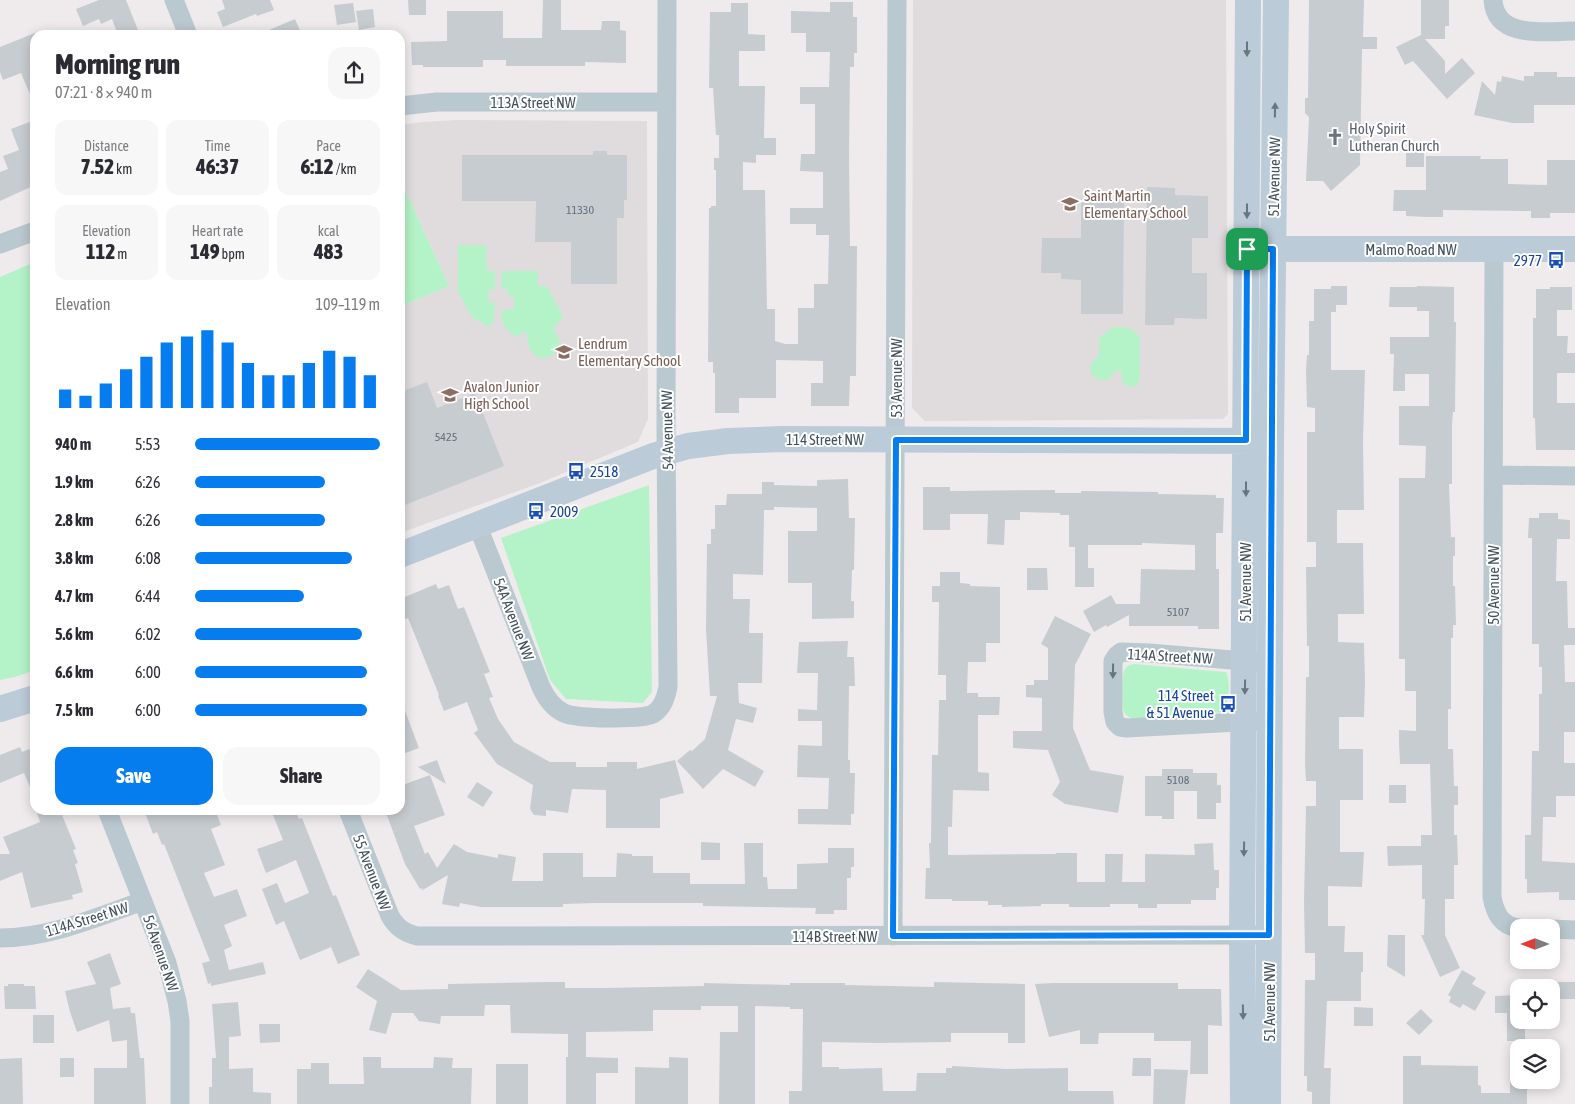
<!DOCTYPE html>
<html lang="en">
<head>
<meta charset="utf-8">
<style>
  body { margin:0; font-family:"Asap Condensed",sans-serif; background:#f7f7f7; color:#2b2b33; height:100vh; display:flex; flex-direction:column; font-size:19px; white-space:nowrap }
  * { box-sizing:border-box; margin:0 }
  p { font-size:16px; color:#7c7c81 }
  .icon { flex:none; width:28px; height:28px; fill:none; stroke:currentColor; stroke-width:2; stroke-linecap:round; stroke-linejoin:round }
  .map { position:relative; flex:1; overflow:hidden }
  .drawer { position:absolute; left:30px; top:30px; width:375px; height:785px; display:flex; flex-direction:column; background:#fff; border-radius:15px; box-shadow:0 2px 12px #0003 }
  .drawer>* { flex:none }
  .needle { width:32px; rotate:270deg }
  .fabs { position:absolute; left:1510px; top:919px; display:grid; gap:10px }
  .fabs a { display:grid; place-items:center; width:50px; height:50px; border-radius:10px; background:#fff; box-shadow:0 2px 12px #0003; font-size:25px }
  .pin { position:absolute; display:grid; place-items:center; width:42px; height:42px; color:#fff; margin:-21px; border-radius:10px; box-shadow:0 2px 8px #0006 }
  .round { display:grid; place-items:center; flex:none; width:52px; height:52px; border-radius:15px; background:#f7f7f7 }
  .head { display:flex; align-items:center; justify-content:space-between; height:85px; padding:0 25px }
  h1 { font-size:28px; font-weight:800; line-height:38px }
  .metrics { display:grid; grid-template-columns:repeat(3,1fr); gap:8px; height:85px; padding:5px 25px }
  .metrics div { display:grid; align-content:center; border-radius:12px; background:#f7f7f7; text-align:center }
  .metrics b { font-size:21px; font-weight:800 }
  .metrics small { font-size:14px; font-weight:400 }
  .metrics p { font-size:14px }
  .chart { height:140px; padding:10px 25px }
  .chart p { display:flex; justify-content:space-between }
  .chart svg { width:100%; height:90px; margin-top:5px; stroke:#067dee; stroke-width:6 }
  .cta { display:flex; gap:10px; margin-top:auto; padding:10px 25px }
  .cta a { flex:1; height:58px; border-radius:15px; background:#067dee; color:#fff; font-size:20px; font-weight:800; line-height:58px; text-align:center }
  .cta a+a { background:#f7f7f7; color:#2b2b33 }
  ul { padding:0 25px; list-style:none; font-size:16px }
  li { display:grid; grid-template-columns:80px 60px 1fr; align-items:center; height:38px }
  li i { height:12px; border-radius:6px; background:#067dee }
  .map>svg:first-child { display:block }
  .education { fill:#e0dcde }
  .green { fill:#b3f3c7 }
  .building { fill:#c7ccd1 }
  .lines { fill:none; stroke-linecap:round; stroke-linejoin:round }
  .street { stroke:#bac8d0; stroke-width:19 }
  .secondary { stroke:#bccbd8; stroke-width:26 }
  .oneway { fill:#677680 }
  .oneway2 { fill:#66757e }
  .route-casing { stroke:#fff; stroke-width:10 }
  .route { stroke:#067dee; stroke-width:6 }
  .labels { text-anchor:middle; dominant-baseline:central; stroke-width:4; stroke-linejoin:round; paint-order:stroke }
  .number-label { font-size:12px; fill:#637078 }
  .street-label { font-size:15px; fill:#42515b; stroke:#fff }
  .worship-label { font-size:15px; fill:#5b616d; stroke:#fff; text-anchor:start }
  .education-label { font-size:15px; fill:#785e54; stroke:#fff; text-anchor:start }
  .transit-label { font-size:15px; fill:#164399; stroke:#fff; text-anchor:end }
</style>
</head>
<body>
<div class="map">
<svg width="1575" height="1104" viewBox="0 0 1575 1104">
  <rect width="100%" height="100%" fill="#efebec"/>
  <path class="education" d="M913 0H1226L1228 414 1223 419 925 421 912 408Z
    M457 120 647 121 648 419 638 442 540 483 400 533V307L449 286 400 179V125L422 122Z"/>
  <path class="green" d="M400 179 449 286 400 307Z
    M458 245H486L487 271H495V289L488 290 489 303 495 302 494 321 489 327 472 317 458 292Z
    M35 262V670L15 677 0 680V277Z
    M502 271H538V286H547L563 316 553 330C577 351 527 379 527 333H522L516 337C504 329 501 324 502 310L514 309V296H508V289H501Z
    M1113 327 1130 328 1140 337V377L1137 386 1128 387 1123 384 1121 371H1115L1108 380C1096 380 1090 378 1090 365L1099 355V338Z
    M649 485 652 692 643 703 566 699 550 680 501 538Z
    M1134 664 1226 672C1231 682 1229 702 1224 712L1139 719C1133 719 1127 718 1124 712 1122 707 1122 677 1124 671 1126 666 1129 665 1134 664Z"/>
  <path class="building" d="M99 0H126L140 35H118L112 19 101 24 99 19 83 26 76 9Z
    M222 0H270L274 10 257 16 256 14 223 27 217 12 225 9Z
    M408 0H426V15H409Z
    M543 0H561V30H601L602 21H620V30L626 31V63L585 62V66H506V60H483V67H423V65H412L411 42 447 41V11H503V38H542Z
    M1309 0H1364L1363 37H1377V49H1362L1360 165 1331 191 1323 181H1306L1309 117 1305 113V98H1308Z
    M1421 0H1449V26H1445V39H1425L1445 61V74L1462 58 1475 73 1447 99 1413 61 1405 65 1396 47 1421 35Z
    M830 2H853V17H857V53H854V67H850L849 155 850 246H857L856 376H850L849 406H811V383H823V361L776 360V398H739V413H715V373H713V362H708L709 208H711V206H716V170H714V158H719V135H716L713 88H709L710 12H731V3H748V34L765 35V51H739V86H765L764 138H776V155H756V163L743 162V190H765L767 309H775V341L785 344H798V308H814V284H828L829 235H816V224H790V208H823V172L800 171 801 154H815V104H800V87H829L830 52H806V33H791V11L830 12Z
    M353 3 356 22 337 25 334 5Z
    M373 9 375 27 359 30 356 11Z
    M295 19 302 35H257Z
    M35 33V106L21 73 3 80 0 72V47Z
    M1534 72H1557V77H1575V105H1534V123H1512L1474 115 1482 81 1495 95 1497 81 1501 82 1502 76 1524 81V76H1534Z
    M35 120V185L0 201V172L8 169 3 156 19 150 11 129Z
    M1406 149H1424V167H1406Z
    M593 151H607V155H627V200H624V218H617V284H571V242H535L536 201H462V155H593Z
    M1426 156H1481L1480 159H1508V184L1547 185V160H1575V213H1550V218H1531V211L1443 210V217H1426L1406 216V211H1393L1394 190H1426Z
    M1147 187 1175 188V195L1208 196V238H1192V273H1207V319L1175 318 1174 325H1145Z
    M1081 198H1124L1123 314H1081V280L1061 279V273H1041L1042 238H1081Z
    M1331 286H1347V305H1336V312H1331V370H1365L1363 442 1364 510H1337V543H1363L1364 614H1338V642L1364 643 1365 682 1364 717H1339V749H1363V800H1340V852H1364L1362 887 1328 886V926H1345L1344 952H1363V972H1361V1001H1327L1324 1068H1331L1330 1104H1312V1092L1307 1091V1076H1304L1305 980H1315V953H1305L1304 902 1306 806H1316V781H1306L1305 764 1306 677H1309V646H1307L1306 567H1316V542H1307V432H1315V408L1307 407 1306 371 1307 355H1309V321H1314V289H1331Z
    M1417 286 1454 287V322H1456L1455 412H1453L1452 425V484H1449L1451 537H1455V556H1453V586H1455L1456 625H1453V638H1451V709H1448V749H1453L1454 786H1458V805H1454V835H1457L1458 865H1454V899H1445V935L1460 968 1440 977 1421 935H1424L1425 899H1422V865L1388 866 1387 846H1421V835H1432L1430 764H1400L1399 743V730L1416 731V691H1405V659H1399V478H1425L1426 446 1399 445V406H1429V374H1405V391H1393L1394 354H1390V337H1429V311H1417V307H1389L1390 287H1417Z
    M1550 287H1572V310H1557V336H1568L1567 353H1575V373H1557V403H1575V450H1536L1535 418H1533V318H1536V289H1550Z
    M427 382 437 408 475 393 504 466 400 507V392Z
    M848 479 849 518H855L854 570H852L851 601H854V618L812 619V583H788V531H817V508L774 507V510H764L763 575 733 574V599H750L749 633H763L762 683H738L739 703 757 708 753 723 736 719 728 750 764 771 755 787 723 769 703 789 677 761 690 750 692 751 705 739 717 696H710L706 629 707 544H711V529H715V505H726L727 494H762V482H774V485L817 486V480Z
    M923 487H950V491L1055 490V493H1081V491L1158 492V494L1216 495V498H1224L1223 533H1216V569H1219V629H1198V626H1129V615L1107 627 1106 625 1094 632 1083 611 1111 595 1116 604H1140L1141 569 1195 570V545L1142 543V545H1088V568H1094V587H1075V547H1069V515H1060V513L1020 512V520H1005L1004 545 987 544 988 514H950V530H923Z
    M1539 513H1558V519L1570 520V539H1557L1556 581H1567L1568 628H1575V645H1564L1565 682H1575V732H1564V763H1575V796H1556V817H1543L1542 861 1575 863V900H1559V892L1527 893V879H1525V835H1531L1532 751H1539V694H1542V667H1539V644H1532V538H1528L1529 518H1539Z
    M1027 568H1047L1048 590H1027Z
    M940 572H960V583L970 584V586L1000 587V643H986V662H968L967 693H978V697H1000L999 715H978V772L989 773V791L953 790 952 827H948V855L1056 854V853H1077V882H1105V854H1123L1122 882H1145V854L1195 855 1194 844 1213 843 1214 870H1219V888H1216V900H1191V904H1157V908H1138V904H1110V907H1069V904H1041V906L1002 907V905H988V901H952V899H925L926 868H930L929 843H931L932 755H938L939 700H946V675H938L939 602H932V586H940Z
    M436 584 438 589 449 585 458 609 464 607 490 672 484 674 493 697 489 698 498 719 514 742 550 762H576V767H607V762H637V769L675 760 684 793 660 799V828H606V790L572 789 568 813 546 810V816L534 815 530 809 533 785 497 764 474 733 478 730 467 702 444 711 438 696 439 695 408 618 400 621V599Z
    M1055 616 1091 634 1075 665 1073 728 1090 770 1124 776 1118 813 1065 804 1052 795 1060 782 1048 750 1013 748V731H1042V698L1026 697V685H1034V680H1048V648L1041 644Z
    M848 641 847 657H854L855 686H849L848 760H850V773H855L854 814H851V825L798 824V809H828L829 778 797 777 798 745 822 746V721H798V709L817 710 818 673H797L799 642Z
    M401 700 419 748 400 755V701Z
    M20 747 22 752 32 748 35 755V799L24 773 0 783V755Z
    M437 760 446 784 418 767Z
    M1162 769H1193V773H1217V785H1221V803H1216V819H1197V791H1174V819H1162V816H1145V776H1162Z
    M430 775 445 815 414 826 425 854 428 852 437 868 454 844 467 852 498 858V854L516 857 512 881H543V853H583V877H616L617 853 632 854V856H653V873H690V884H745L744 843H763V877H767L768 889H797V864L828 863V848H854V867H851V878H847V910H834V914H815L816 908 703 906V903H596L563 904V907H481L460 903 459 907 442 904 448 875 421 891 423 888 420 889 405 864 385 810H400V786Z
    M477 782 493 792 483 807 467 797Z
    M1389 785H1406V803H1389Z
    M36 810H60L76 849 73 850 78 863 75 864 83 892 72 895 73 899 31 908 22 872 0 881V854H10L3 837 40 822Z
    M144 810H200L201 814 215 810 221 825 211 829 225 865 204 873 214 897 237 889 247 916 224 925 232 946 224 950 229 970 263 962 266 974 211 986V983L208 984 202 963 210 961 164 844 162 845 157 832 153 834Z
    M271 810H295L299 819 302 818 333 896 336 895 360 955 338 964 331 947 300 960 284 921 276 925 262 889 277 883 285 903 309 893 296 860 266 873 257 849 283 840Z
    M701 842 720 843V860H701Z
    M1388 935H1405V977L1387 966Z
    M110 953 121 984 110 988 113 1009 130 1007 131 1013H135L140 1058H144L146 1104H94V1068H127V1040L112 1042 109 1020 77 1032 70 1012 65 991 96 984 87 962Z
    M368 969 401 990 448 989V984L549 982H565V988H604L704 986V983L790 985V983H845V985L934 987V982L1025 984V1043H1008V1033H951V1042L878 1043 822 1042V1067H839V1069L882 1068 883 1091H916L917 1073H946V1068H952V1066L1006 1069 1068 1068V1091H1113L1114 1104H789V1091H802L803 1009H790V1007L755 1006V1104H719L720 1032H738V1006H701V1010H653V1031L586 1032V1057L618 1058V1073H596V1104H566V1057H568V1034L511 1033 510 1005H485L484 1016H441L440 1024 419 1021 413 1013H392L386 1034 369 1030 377 1001 356 987Z
    M1462 970 1476 978 1472 984 1486 992 1475 1011 1463 1004 1460 1008 1449 1002 1451 997 1448 995Z
    M1551 982H1575V999H1551Z
    M1053 983H1178V989H1221L1222 1026 1208 1025V1074H1190L1191 1041H1154V1033H1099L1098 1044H1080V1030L1049 1037 1035 984Z
    M8 984H24V986H35L36 1009H5L4 986H8Z
    M1519 995V1020H1525V1041H1507V1013H1495V996Z
    M238 1002 241 1036 229 1037V1069L253 1068V1092L271 1093V1104H209V1087H212V1058H216L212 1004Z
    M1354 1007 1373 1008V1026H1354Z
    M1421 1009 1433 1021 1419 1035 1406 1023Z
    M33 1015H54V1043H33Z
    M259 1024H280V1042L260 1043Z
    M1403 1056H1421V1065L1478 1066V1085L1481 1086V1093H1510V1080H1527V1104H1403Z
    M363 1057H381V1068H433L434 1057 453 1058 452 1068H472L471 1104H297V1069H311V1063H329V1084H364Z
    M669 1057 688 1058V1104H635V1067L669 1068Z
    M22 1058 23 1104H0V1059Z
    M60 1058H74V1077H60Z
    M1133 1058H1151V1076H1132Z
    M496 1064H528V1104H496Z
    M1154 1069 1188 1070 1185 1104H1153Z"/>
  <g class="lines">
    <path class="street" d="M174 0 188 35
      M1493 0C1496 40 1546 31 1575 31
      M400 106 437 102H666
      M0 244 35 231
      M1494 249 1492 897C1495 913 1501 926 1519 928
      M1494 475 1575 476
      M477 524 541 687C546 698 553 708 564 713 577 719 642 720 653 714 663 708 666 697 668 687L666 431 667 0
      M1256 721 1127 728 1120 727 1115 722 1113 712V661L1117 655 1121 652 1149 653 1256 662
      M107 810 167 963 177 1001 180 1021V1104
      M348 810 390 916C397 928 405 933 417 936L1269 935
      M1551 929 1575 930
      M893 936 897 0
      M0 938C50 938 97 917 143 901"/>
    <path class="secondary" d="M1256 249H1575
      M400 555 653 456 688 446 728 441 782 439 1263 441
      M0 709 35 698
      M1243 1104 1242 935 1248 0
      M1268 1104 1271 441 1276 0"/>
  </g>
  <defs><path id="oneway-solid" d="M-6-.8H1V-3.2L6.5 0L1 3.2V.8H-6Z" transform="scale(1.25)"/></defs>
  <g class="oneway">
    <use href="#oneway-solid" transform="translate(1247 49) rotate(90)"/>
    <use href="#oneway-solid" transform="translate(1275 110) rotate(-89)"/>
    <use href="#oneway-solid" transform="translate(1247 211) rotate(90)"/>
    <use href="#oneway-solid" transform="translate(1246 489) rotate(90)"/>
    <use href="#oneway-solid" transform="translate(1245 687) rotate(91)"/>
    <use href="#oneway-solid" transform="translate(1244 849) rotate(91)"/>
    <use href="#oneway-solid" transform="translate(1243 1012) rotate(89)"/>
  </g>
  <use class="oneway2" href="#oneway-solid" transform="translate(1113 671) rotate(91)"/>
  <g class="lines">
    <g class="route-casing">
      <path id="route" d="M1247 249H1273L1269 935 893 936 896 440H1246Z"/>
    </g>
    <use href="#route" class="route"/>
  </g>
  <defs>
    <g id="church-bare" transform="scale(1.35)"><path d="M-1.2-6h2.4v3.5h3.3v2.4h-3.3V6h-2.4V-.1h-3.3v-2.4h3.3Z" fill="#6b7280" stroke="#fff" stroke-width="2.5" paint-order="stroke"/></g>
    <g id="school-bare" transform="scale(1.35)"><path d="M0-5L7-2L0 1L-7-2ZM-4 1L0 2.5L4 1V4Q0 6-4 4Z" fill="#8d6e63" stroke="#fff" stroke-width="2.5" paint-order="stroke"/></g>
    <g id="bus-bare" transform="scale(1.35)"><path d="M-5-6H5V4H4V6H2V4H-2V6H-4V4H-5ZM-3.5-4V0h7V-4ZM-3.5 1.2v1.5H-2V1.2ZM2 1.2v1.5H3.5V1.2Z" fill="#1a4fb4" stroke="#fff" stroke-width="2.5" paint-order="stroke"/></g>
  </defs>
  <g fill-rule="evenodd">
    <use href="#church-bare" x="1335" y="137"/>
    <use href="#school-bare" x="1070" y="204"/>
    <use href="#bus-bare" x="1556" y="260"/>
    <use href="#school-bare" x="564" y="352"/>
    <use href="#school-bare" x="450" y="395"/>
    <use href="#bus-bare" x="576" y="471"/>
    <use href="#bus-bare" x="536" y="511"/>
    <use href="#bus-bare" x="1228" y="704"/>
  </g>
  <g class="labels">
    <g class="number-label">
      <text x="580" y="210">11330</text>
      <text x="446" y="437">5425</text>
      <text x="1178" y="612">5107</text>
      <text x="1178" y="780">5108</text>
    </g>
    <g class="street-label">
      <text x="533" y="102">113A Street NW</text>
      <text transform="translate(1274 177) rotate(-89)">51 Avenue NW</text>
      <text x="1411" y="249">Malmo Road NW</text>
      <text transform="translate(896 378) rotate(-90)">53 Avenue NW</text>
      <text transform="translate(667 430) rotate(-91)">54 Avenue NW</text>
      <text x="825" y="439">114 Street NW</text>
      <text transform="translate(1245 582) rotate(-90)">51 Avenue NW</text>
      <text transform="translate(1493 585) rotate(-90)">50 Avenue NW</text>
      <text transform="translate(514 619) rotate(69)">54A Avenue NW</text>
      <text transform="translate(1170 656) rotate(3)">114A Street NW</text>
      <text transform="translate(372 872) rotate(69)">55 Avenue NW</text>
      <text transform="translate(87 919) rotate(-17)">114A Street NW</text>
      <text x="835" y="936">114B Street NW</text>
      <text transform="translate(161 953) rotate(71)">56 Avenue NW</text>
      <text transform="translate(1269 1002) rotate(-90)">51 Avenue NW</text>
    </g>
    <g class="worship-label">
      <text x="1349" y="128">Holy Spirit<tspan x="1349" dy="17">Lutheran Church</tspan></text>
    </g>
    <g class="education-label">
      <text x="1084" y="195">Saint Martin<tspan x="1084" dy="17">Elementary School</tspan></text>
      <text x="578" y="343">Lendrum<tspan x="578" dy="17">Elementary School</tspan></text>
      <text x="464" y="386">Avalon Junior<tspan x="464" dy="17">High School</tspan></text>
    </g>
    <g class="transit-label">
      <text x="1542" y="260">2977</text>
      <text x="590" y="471" text-anchor="start">2518</text>
      <text x="550" y="511" text-anchor="start">2009</text>
      <text x="1214" y="695">114 Street<tspan x="1214" dy="17">&amp; 51 Avenue</tspan></text>
    </g>
  </g>
</svg>
<div class="fabs">
<a><svg class="needle" viewBox="-14 -14 28 28"><path d="M0-13l5 13h-10z" fill="#e53935"/><path d="M0 13l5-13h-10z" fill="#7c7c81"/></svg></a>
<a><svg class="icon" aria-label="locate" viewBox="0 0 24 24"><circle cx="12" cy="12" r="6"/><path d="M12 2v4M12 18v4M2 12h4M18 12h4"/></svg></a>
<a><svg class="icon" aria-label="layers" viewBox="0 0 24 24"><path d="M12 4l9 5-9 5-9-5zM3 14l9 5 9-5"/></svg></a>
</div>
<div class="pin" style="left:1247px;top:249px;background:#1e9e55"><svg class="icon" aria-label="arrive" viewBox="0 0 24 24"><path d="M6 21V4h12l-3 4 3 4H6"/></svg></div>
<section class="drawer">
<div class="head"><div><h1>Morning run</h1><p>07:21 · 8 × 940 m</p></div><a class="round"><svg class="icon" aria-label="share" viewBox="0 0 24 24"><path d="M12 15V3M7 8l5-5 5 5M5 13v7h14v-7"/></svg></a></div>
<div class="metrics">
<div><p>Distance</p><b>7.52<small> km</small></b></div>
<div><p>Time</p><b>46:37</b></div>
<div><p>Pace</p><b>6:12<small> /km</small></b></div>
</div>
<div class="metrics">
<div><p>Elevation</p><b>112<small> m</small></b></div>
<div><p>Heart rate</p><b>149<small> bpm</small></b></div>
<div><p>kcal</p><b>483</b></div>
</div>
<div class="chart"><p><span>Elevation</span>109–119 m</p>
<svg viewBox="0 0 160 44" preserveAspectRatio="none"><path d="M5 44V35M15 44V38M25 44V32M35 44V25M45 44V19M55 44V12M65 44V9M75 44V6M85 44V12M95 44V22M105 44V28M115 44V28M125 44V22M135 44V16M145 44V19M155 44V28"/></svg>
</div>
<ul>
<li><b>940 m</b>5:53<i style="width:100%"></i></li>
<li><b>1.9 km</b>6:26<i style="width:70%"></i></li>
<li><b>2.8 km</b>6:26<i style="width:70%"></i></li>
<li><b>3.8 km</b>6:08<i style="width:85%"></i></li>
<li><b>4.7 km</b>6:44<i style="width:59%"></i></li>
<li><b>5.6 km</b>6:02<i style="width:90%"></i></li>
<li><b>6.6 km</b>6:00<i style="width:93%"></i></li>
<li><b>7.5 km</b>6:00<i style="width:93%"></i></li>
</ul>
<div class="cta"><a>Save</a><a>Share</a></div>
</section>
</div>
</body>
</html>
